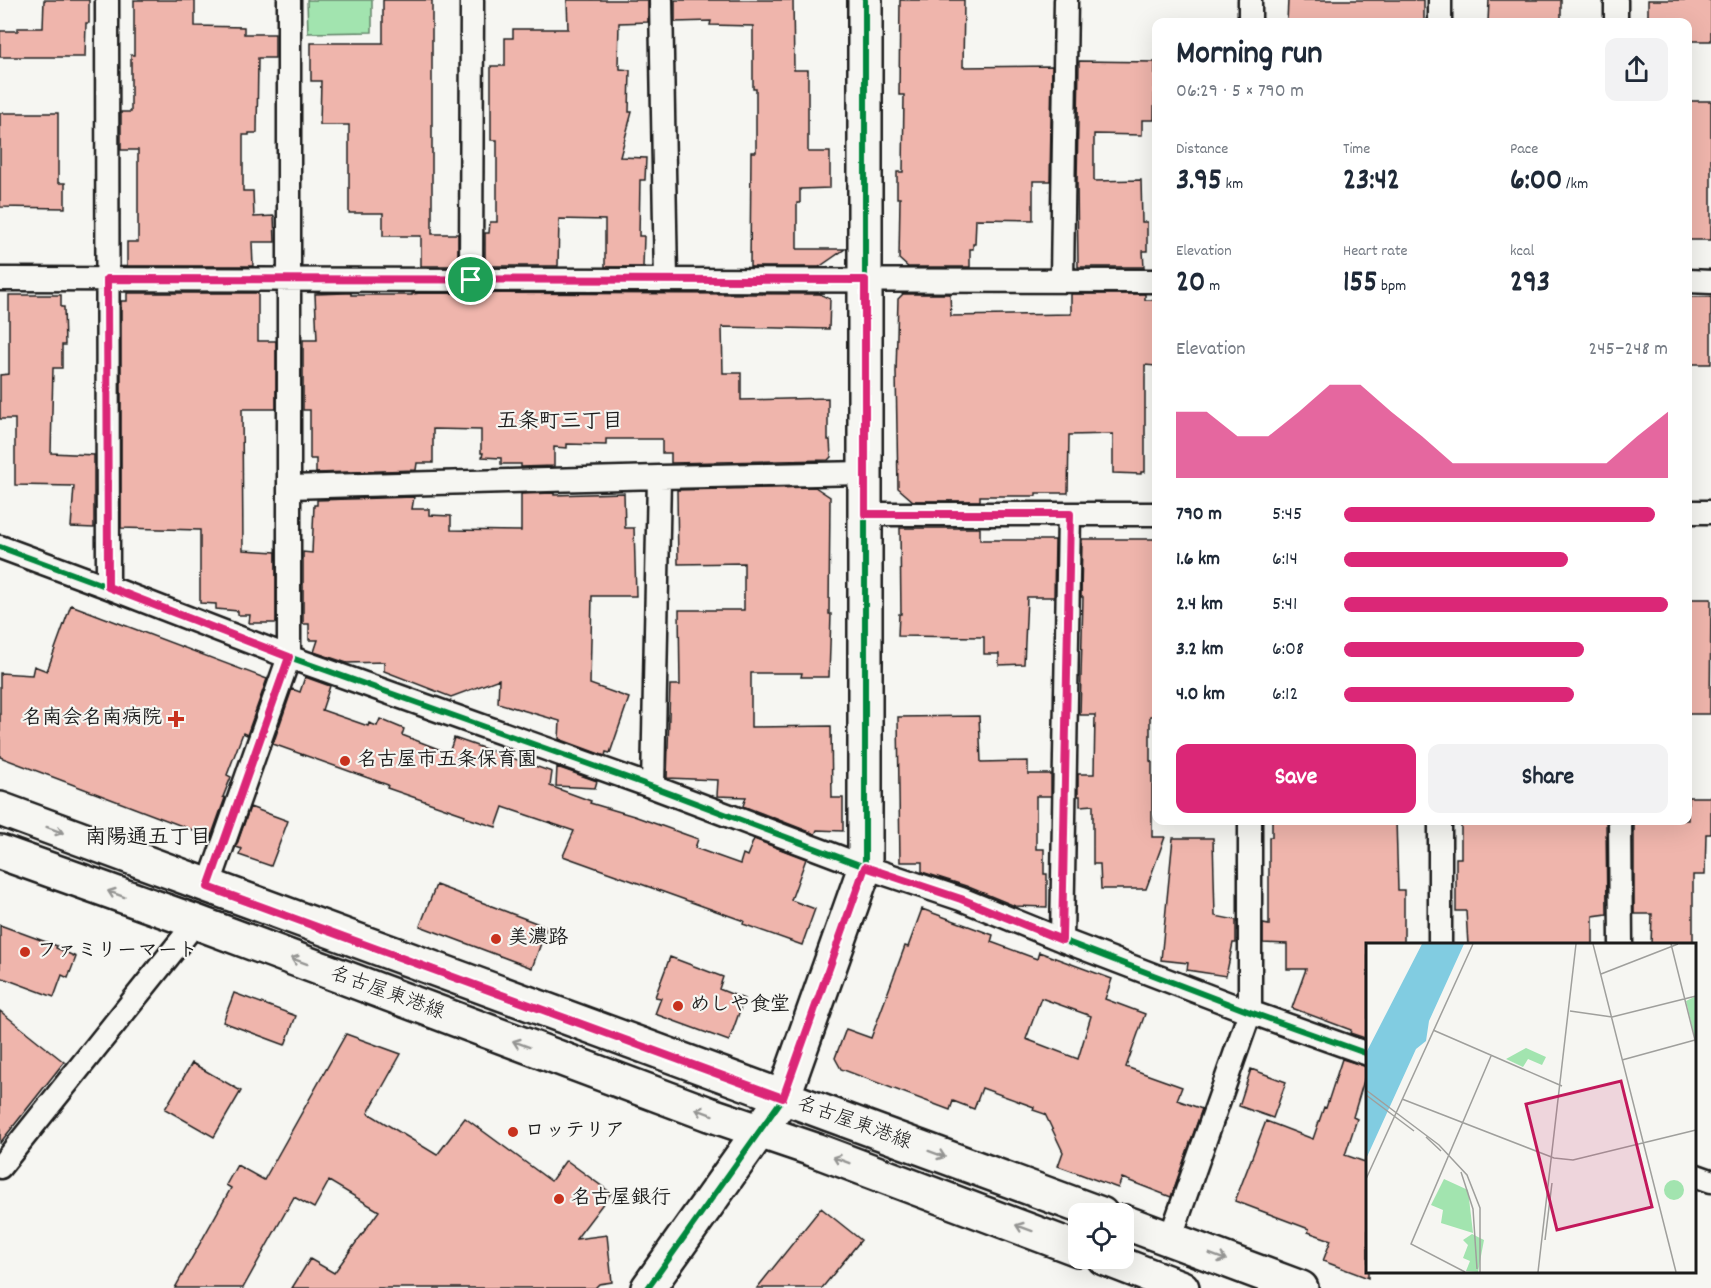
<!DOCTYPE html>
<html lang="en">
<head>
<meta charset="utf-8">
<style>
  body { margin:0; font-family:Dekko,"Klee One",sans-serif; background:#f2f2f3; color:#1f2937; height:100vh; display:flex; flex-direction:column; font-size:22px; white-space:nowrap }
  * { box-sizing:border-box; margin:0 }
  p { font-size:20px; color:#747a83 }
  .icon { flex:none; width:33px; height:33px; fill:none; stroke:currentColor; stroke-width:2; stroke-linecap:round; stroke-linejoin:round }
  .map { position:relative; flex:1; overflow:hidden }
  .panel { position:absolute; left:1152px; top:18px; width:540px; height:807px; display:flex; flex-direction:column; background:#fff; border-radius:12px; box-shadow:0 6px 24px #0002 }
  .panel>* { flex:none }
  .buttons { position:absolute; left:1068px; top:1203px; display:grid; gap:12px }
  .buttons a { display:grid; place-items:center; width:66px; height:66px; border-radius:12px; background:#fff; box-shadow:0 6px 24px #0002; font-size:30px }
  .pin { position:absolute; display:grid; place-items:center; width:51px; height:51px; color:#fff; margin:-26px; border:3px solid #fff; border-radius:50%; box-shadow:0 2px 6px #0007 }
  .round { display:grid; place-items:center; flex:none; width:63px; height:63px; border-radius:12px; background:#f2f2f3 }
  .summary { display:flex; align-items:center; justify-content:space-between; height:102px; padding:0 24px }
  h1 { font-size:33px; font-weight:800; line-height:45px }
  .figures { display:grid; grid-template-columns:repeat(3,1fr); gap:9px; height:102px; padding:6px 24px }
  .figures div { display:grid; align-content:center }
  .figures b { font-size:30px; font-weight:800 }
  .figures small { font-size:16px; font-weight:400 }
  .figures p { font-size:16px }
  .chart { height:168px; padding:12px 24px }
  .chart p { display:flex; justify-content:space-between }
  .chart svg { width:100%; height:108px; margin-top:6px; fill:#db2777; opacity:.7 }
  .primary-button { display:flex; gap:12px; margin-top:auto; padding:12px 24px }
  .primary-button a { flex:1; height:69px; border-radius:12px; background:#db2777; color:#fff; font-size:24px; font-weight:800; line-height:69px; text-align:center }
  .primary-button a+a { background:#f2f2f3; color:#1f2937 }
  ul { padding:0 24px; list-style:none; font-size:20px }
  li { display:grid; grid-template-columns:96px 72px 1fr; align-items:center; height:45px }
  li i { height:15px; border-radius:8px; background:#db2777 }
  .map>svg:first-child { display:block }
  .green { fill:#a2e4af; stroke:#5f8066; stroke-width:1.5 }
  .building { fill:#efb5ac; stroke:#1c1c1c; stroke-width:1.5; fill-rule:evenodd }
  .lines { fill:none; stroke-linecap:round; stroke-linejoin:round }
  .street-casing { stroke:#1c1c1c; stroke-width:27 }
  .secondary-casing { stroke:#1c1c1c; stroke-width:38 }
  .street { stroke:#f6f6f2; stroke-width:22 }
  .secondary { stroke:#f6f6f2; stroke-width:33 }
  .cycleway-casing { stroke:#f6f6f2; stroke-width:10 }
  .cycleway { stroke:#00873e; stroke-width:6 }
  .oneway { stroke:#949492 }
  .route-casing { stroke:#fff; stroke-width:12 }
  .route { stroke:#db2777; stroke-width:8 }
  .poi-dot { fill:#c8321e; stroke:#f6f6f2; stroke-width:2 }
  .labels { text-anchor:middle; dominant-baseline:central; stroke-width:4.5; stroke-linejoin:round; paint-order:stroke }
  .poi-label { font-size:20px; font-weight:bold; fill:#1c1c1c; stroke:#f6f6f2; text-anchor:start }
  .street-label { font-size:20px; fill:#1c1c1c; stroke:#f6f6f2 }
  .neighbourhood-label { font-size:21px; font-weight:bold; fill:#1c1c1c; stroke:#f6f6f2 }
  .inset-road { fill:none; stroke:#9f9f9c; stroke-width:1.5 }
  .view { fill:#c2185b; fill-opacity:0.15; stroke:#c2185b; stroke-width:3 }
  .inset-edge { fill:none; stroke:#1c1c1c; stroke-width:3 }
</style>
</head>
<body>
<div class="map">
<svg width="1711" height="1288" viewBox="0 0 1711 1288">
  <rect width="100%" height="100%" fill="#f6f6f2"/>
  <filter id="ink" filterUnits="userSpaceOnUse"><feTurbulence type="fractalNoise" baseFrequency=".0167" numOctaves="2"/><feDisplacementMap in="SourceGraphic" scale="12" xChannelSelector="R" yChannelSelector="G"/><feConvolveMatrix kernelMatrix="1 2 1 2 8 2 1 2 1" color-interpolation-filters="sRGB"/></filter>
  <g filter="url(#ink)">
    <path class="green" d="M307 0H372V32L308 33Z"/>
    <path class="building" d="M44 0H89V23H86L85 57H0V31H18V28H43Z
      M134 0H195V26L244 27V34H275V58H258L257 133H249V135H243V191H253L254 217 274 216 275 242H252L253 266H127V242H138V150H121V112H131V55H134Z
      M383 0H432V234H458V266H421V236H383V213H349V125H320L321 81H311V43H383Z
      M567 0H648V22L619 23 618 65H620V69L630 70 629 112H632L620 157 646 158 645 180H640L639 236H644L643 267H605V220L559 219 558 266H485V233H489L490 222H497V140H491V66H505V38H513V29H568Z
      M675 0H793L794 70H808V152H830V188L800 189V203H797V249H845L819 267H750L751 152H756V89H753V26L710 25 711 21 675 22Z
      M900 0H964L963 67 1052 66 1050 181H1033V220L976 219 975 244H973V249H970V267H908L899 259 900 198H897V172H903L904 95H899Z
      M1288 0H1424V22H1287Z
      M1489 0H1561V22H1488Z
      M1648 0H1711V41H1688V22H1648Z
      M1079 61 1155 62 1154 120H1142V135L1094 134V181L1141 180 1142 222H1147V251H1143L1144 267H1078L1077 182Z
      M1688 101H1711V240H1688Z
      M0 113H58V183H65V208L0 207Z
      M127 293H258V341H276V409H242L243 550 276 552V623H249L250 615H238V611L216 609V604L200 603V530L121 528V301H127Z
      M346 293H351V295H412V294L421 293 820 294 830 299 829 329 722 327 723 373H741V400L828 398V440H830L831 457 828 460 671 463V453H662V439H606V445L567 444V448L554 447V466L521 467V464H501V458L482 457 483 453H481V430L433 429V463H417L416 470 316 473V459H310V410H303V340H317L315 294Z
      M903 294H950L951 316 1071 314V294H1145V300H1156V366L1145 365V472H1141V474L1113 473V434L1069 435 1068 493H1036V496H980V501H913L898 488 896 372 898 299Z
      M9 295H61V307H64L65 345H62V368H53L51 453 94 455V528L71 527 74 486 15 485V419H0V375L9 374Z
      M1688 297H1711V364H1688Z
      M815 487 830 497 829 614H831L829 677H801L802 673H751V727L831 726 832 798H843V831L817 830 815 834 743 806 746 797 717 796 718 780 667 778 670 685H680L679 610H744V563L678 564 677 490Z
      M554 493V495L624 493 625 528H634L636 596H592L590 684 629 698 610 753 606 752 605 756 559 739 560 721 498 703 499 679 451 697 384 671V662L347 663 314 652 318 640H309V624H303V552L312 553 314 505H317V500L414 497 412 509H429V515L451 516V530L521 531V494Z
      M900 528H980V540H1055L1054 597H1027L1024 664 999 665V654H984V637L898 636 899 614H901Z
      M1082 539H1156V716H1150V761L1152 762V837H1165L1146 889H1101L1100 864H1093V805L1080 806V796H1078V774H1094L1095 715H1080L1083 597H1081Z
      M1688 599H1711L1710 714H1688Z
      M71 605 267 679 247 735 243 733 227 775 231 777 223 797 225 798 211 837 0 757V673L32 675 34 666 47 671Z
      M305 677 330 686 322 710 368 726 369 723 377 726 380 719 404 729 402 735 449 753 454 738 552 772 550 786 591 801 590 803 634 816 698 839 695 848 740 864 743 854 747 856 754 839 806 859 791 900 815 909 802 945 743 924 744 921 563 856 574 831 503 807 496 827 464 817 465 815 387 788 388 785 273 744 292 689 300 692Z
      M979 716 981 762 1028 761V774H1051V796H1036V849H1044V874H1047V907L1015 906 966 886 922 872V862H900L898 717Z
      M557 767 597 781 595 788 556 786Z
      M1688 797H1711V834H1706L1705 875H1693V945H1651L1652 914H1634V820H1688Z
      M250 807 288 821 271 866 239 855 242 849 236 847Z
      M1272 820H1396L1398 890H1404V945H1368V1039L1350 1033 1351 1030 1292 1008 1306 969H1287V944L1263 943V924L1269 925V837H1272Z
      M1461 820H1606L1607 914 1593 916V945H1468L1466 911H1456V858H1461Z
      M1173 838H1213L1215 916 1236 920V943H1233L1226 976 1187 970 1188 963 1161 960Z
      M436 885 547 927 532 968 420 926Z
      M922 909 993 935 991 942 1037 959 1039 952 1112 979 1105 999 1145 1014 1126 1067 1182 1087 1177 1100 1202 1109 1171 1197 1122 1178 1118 1188 1058 1166 1063 1152 1045 1114 1033 1110 1034 1107 982 1088 974 1109 953 1101 950 1110 841 1069 835 1058 846 1029 871 1038 905 946 908 947ZM1041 998 1091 1016 1078 1059 1026 1039Z
      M0 925 57 946 56 948 76 957 68 978 62 975 54 997 0 977Z
      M670 957 723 977 719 989 744 999 729 1041 655 1014 661 998 655 997Z
      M234 993 296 1016 285 1045 223 1022Z
      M0 1011 64 1062 0 1143Z
      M346 1034 401 1054 368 1113 437 1155 465 1118 551 1181 566 1160 611 1193 576 1239 607 1235 612 1282 599 1284 595 1288H292L310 1259 334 1273 379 1211 329 1181 314 1208 294 1197 243 1288H175L231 1188 226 1185 237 1165 264 1180Z
      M1342 1059 1368 1067 1353 1117 1357 1119 1345 1155 1368 1163V1278L1323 1261 1331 1240 1308 1232 1309 1229 1235 1201 1266 1121 1313 1139 1324 1107 1326 1108Z
      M192 1063 241 1091 214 1137 165 1109Z
      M1251 1069 1286 1082 1273 1118 1239 1106Z
      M821 1208 861 1240 822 1288H757Z"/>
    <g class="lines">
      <g class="street-casing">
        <path id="street" d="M107 0 108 587
          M661 0 666 280
          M1250 0V22
          M1616 0V22
          M1440 22V0
          M0 279 1156 281
          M471 280 472 0
          M1062 280 1066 0
          M1688 281 1711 282
          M289 487 659 477 865 473
          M1688 512H1711
          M865 514H1156
          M0 547 108 587 289 657 653 787 865 867 961 899 1062 940 1250 1012 1368 1054
          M653 787 659 477
          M1620 820 1621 944
          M208 887 289 657V0
          M1062 940 1069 514
          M1440 944V820
          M0 1167 196 922
          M1694 1175 1711 1181
          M1170 1239 1250 1012V820"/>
      </g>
      <g class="secondary-casing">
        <path id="secondary" d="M0 809 1101 1214
          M0 852 196 922 709 1114 815 1150 1078 1249
          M1124 1222 1301 1288
          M1104 1258 1182 1288
          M648 1288 783 1098 865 867V0"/>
      </g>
      <use href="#street" class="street"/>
      <use href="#secondary" class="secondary"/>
      <g class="cycleway-casing">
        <path id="cycleway" d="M0 547 108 587 289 657 653 787 865 867 961 899 1062 940 1250 1012 1368 1054
          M648 1288 783 1098 865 867V0"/>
      </g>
      <use href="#cycleway" class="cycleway"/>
    </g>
    <defs><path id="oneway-shaft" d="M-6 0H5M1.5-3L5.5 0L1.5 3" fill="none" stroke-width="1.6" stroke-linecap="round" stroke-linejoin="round" transform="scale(1.5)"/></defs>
    <g class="oneway">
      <use href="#oneway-shaft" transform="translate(55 830) rotate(20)"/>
      <use href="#oneway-shaft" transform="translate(116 894) rotate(-160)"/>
      <use href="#oneway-shaft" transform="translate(299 961) rotate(-160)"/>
      <use href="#oneway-shaft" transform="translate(521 1044) rotate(-160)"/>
      <use href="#oneway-shaft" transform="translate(704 1112) rotate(-160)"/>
      <use href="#oneway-shaft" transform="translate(937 1154) rotate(20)"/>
      <use href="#oneway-shaft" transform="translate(841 1160) rotate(-159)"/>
      <use href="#oneway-shaft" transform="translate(1024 1228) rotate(-160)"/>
      <use href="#oneway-shaft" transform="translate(1218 1257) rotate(21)"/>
    </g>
  </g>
  <g class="lines" filter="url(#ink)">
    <g class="route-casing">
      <path id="route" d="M107 279 865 280V514H1070L1062 940 961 899 865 867 783 1098 208 887 289 657 108 587Z"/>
    </g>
    <use href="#route" class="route"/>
  </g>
  <g class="poi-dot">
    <path d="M173 710h6v6h6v6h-6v6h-6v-6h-6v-6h6z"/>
    <circle cx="345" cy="761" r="6"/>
    <circle cx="496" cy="939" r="6"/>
    <circle cx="25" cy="952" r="6"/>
    <circle cx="678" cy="1006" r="6"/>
    <circle cx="513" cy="1132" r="6"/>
    <circle cx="559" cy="1199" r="6"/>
  </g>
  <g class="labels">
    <g class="poi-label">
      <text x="162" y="719" text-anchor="end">名南会名南病院</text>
      <text x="357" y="761">名古屋市五条保育園</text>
      <text x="508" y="939">美濃路</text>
      <text x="37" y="952">ファミリーマート</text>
      <text x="690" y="1006">めしや食堂</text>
      <text x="525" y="1132">ロッテリア</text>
      <text x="571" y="1199">名古屋銀行</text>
    </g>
    <g class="street-label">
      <text transform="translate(387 994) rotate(20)">名古屋東港線</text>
      <text transform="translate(854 1124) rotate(20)">名古屋東港線</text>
    </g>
    <g class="neighbourhood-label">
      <text x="560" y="423">五条町三丁目</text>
      <text x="148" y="839">南陽通五丁目</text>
    </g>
  </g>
  <g transform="translate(1366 943)">
    <rect width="330" height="330" fill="#f6f6f2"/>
    <path d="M330 53V100L320 58ZM160 105 180 114 176 122 162 116 157 124 140 116ZM78 236 102 247 107 290 75 280 77 267 65 262ZM298 247a10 10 0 1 1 20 0a10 10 0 1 1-20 0ZM106 291 118 297 112 329 100 328 104 318 97 315 102 302 97 297Z" fill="#a2e4af"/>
    <path d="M56 1H98L63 78 60 98 50 106 0 216V110Z" fill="#81cce1"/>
    <path class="inset-road" d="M227 1 310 329M305 1 330 101M235 31 312 1M204 68 246 74 330 53M67 87 196 143M256 117 329 97M0 147 73 202 101 232 114 265V329M0 152 48 188M36 156 188 215 207 217 330 187M60 194 75 208M95 229 107 266 111 326M0 236 107 1M179 297 186 240M99 329 45 301 125 113M172 329 210 1"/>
    <path class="view" d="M255 138 286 264 191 287 160 161Z"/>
    <rect width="330" height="330" class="inset-edge"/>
  </g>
</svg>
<div class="buttons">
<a><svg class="icon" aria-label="locate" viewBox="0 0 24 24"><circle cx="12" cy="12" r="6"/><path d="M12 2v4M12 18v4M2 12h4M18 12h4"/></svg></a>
</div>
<div class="pin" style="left:471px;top:280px;background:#1e9e55"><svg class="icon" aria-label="arrive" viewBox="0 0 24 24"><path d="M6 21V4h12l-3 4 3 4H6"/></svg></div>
<section class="panel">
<div class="summary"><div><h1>Morning run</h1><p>06:29 · 5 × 790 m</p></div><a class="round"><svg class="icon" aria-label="share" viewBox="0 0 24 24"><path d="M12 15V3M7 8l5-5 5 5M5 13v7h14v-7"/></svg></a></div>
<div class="figures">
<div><p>Distance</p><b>3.95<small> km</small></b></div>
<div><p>Time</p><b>23:42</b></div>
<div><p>Pace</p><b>6:00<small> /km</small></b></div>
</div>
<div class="figures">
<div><p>Elevation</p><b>20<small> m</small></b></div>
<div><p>Heart rate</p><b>155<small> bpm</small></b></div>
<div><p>kcal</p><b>293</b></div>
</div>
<div class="chart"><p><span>Elevation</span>245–248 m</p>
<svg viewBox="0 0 160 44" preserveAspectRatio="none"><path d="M0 44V17L10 17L20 27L30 27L40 17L50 6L60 6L70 17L80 27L90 38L100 38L110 38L120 38L130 38L140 38L150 27L160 17V44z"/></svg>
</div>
<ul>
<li><b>790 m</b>5:45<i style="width:96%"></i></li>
<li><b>1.6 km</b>6:14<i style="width:69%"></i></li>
<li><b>2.4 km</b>5:41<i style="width:100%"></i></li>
<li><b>3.2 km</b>6:08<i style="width:74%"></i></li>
<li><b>4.0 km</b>6:12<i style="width:71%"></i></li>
</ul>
<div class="primary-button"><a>Save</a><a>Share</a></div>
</section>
</div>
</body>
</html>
